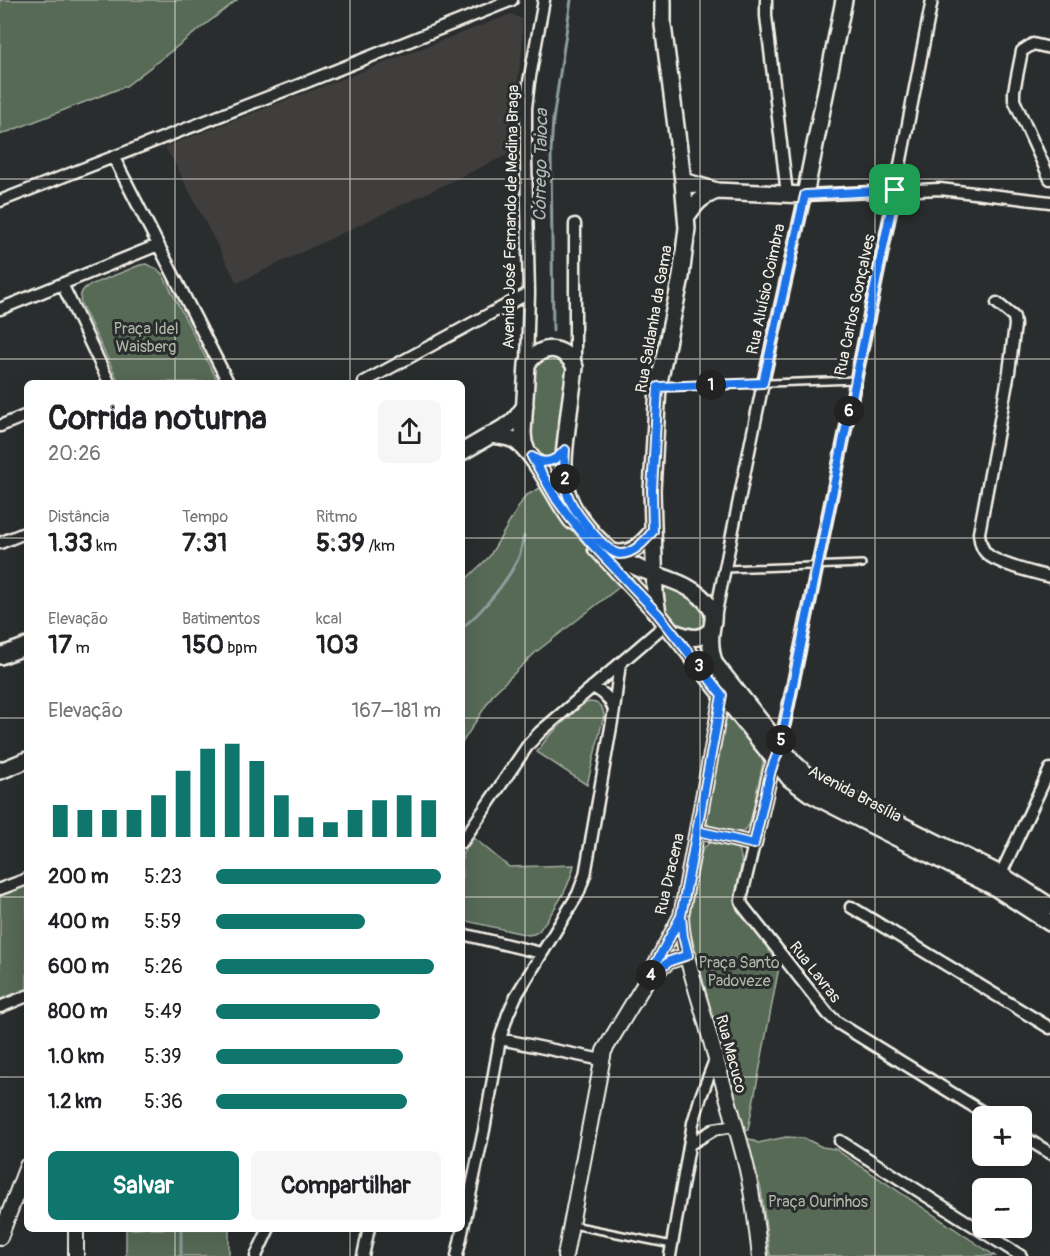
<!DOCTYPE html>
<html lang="pt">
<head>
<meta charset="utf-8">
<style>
  body { margin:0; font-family:Pangolin,sans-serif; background:#f6f6f6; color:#202124; height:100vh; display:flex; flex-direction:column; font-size:22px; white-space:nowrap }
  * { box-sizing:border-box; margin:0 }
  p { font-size:20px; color:#757577 }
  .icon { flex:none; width:33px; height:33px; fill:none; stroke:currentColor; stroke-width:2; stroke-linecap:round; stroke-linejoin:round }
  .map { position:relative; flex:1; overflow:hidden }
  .details { position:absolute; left:24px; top:380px; width:441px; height:852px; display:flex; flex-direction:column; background:#fff; border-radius:9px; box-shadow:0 6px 24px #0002 }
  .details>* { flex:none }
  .fabs { position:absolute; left:972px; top:1106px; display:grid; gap:12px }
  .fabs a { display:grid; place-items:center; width:60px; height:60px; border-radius:9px; background:#fff; box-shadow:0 6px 24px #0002; font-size:30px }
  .pin { position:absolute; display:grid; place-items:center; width:51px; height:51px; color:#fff; margin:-26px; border-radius:12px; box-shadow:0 3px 9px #0006 }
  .km { position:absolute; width:30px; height:30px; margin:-15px; border-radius:50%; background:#222; color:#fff; font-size:16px; line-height:30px; text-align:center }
  .round { display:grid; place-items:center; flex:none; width:63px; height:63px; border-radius:9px; background:#f6f6f6 }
  .overview { display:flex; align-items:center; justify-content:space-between; height:102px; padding:0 24px }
  h1 { font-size:33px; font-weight:800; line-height:45px }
  .metrics { display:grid; grid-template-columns:repeat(3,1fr); gap:9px; height:102px; padding:6px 24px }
  .metrics div { display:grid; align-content:center }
  .metrics b { font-size:26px; font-weight:800 }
  .metrics small { font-size:16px; font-weight:400 }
  .metrics p { font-size:16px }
  .chart { height:168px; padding:12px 24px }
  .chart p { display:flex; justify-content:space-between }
  .chart svg { width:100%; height:108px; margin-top:6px; stroke:#0f766e; stroke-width:6 }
  .action { display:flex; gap:12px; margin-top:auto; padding:12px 24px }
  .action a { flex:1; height:69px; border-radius:9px; background:#0f766e; color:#fff; font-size:24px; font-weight:800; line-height:69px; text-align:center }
  .action a+a { background:#f6f6f6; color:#202124 }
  ul { padding:0 24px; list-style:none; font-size:20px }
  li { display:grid; grid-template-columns:96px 72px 1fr; align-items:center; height:45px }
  li i { height:15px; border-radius:8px; background:#0f766e }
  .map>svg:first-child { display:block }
  .built { fill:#403d3d }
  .green { fill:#566b57; stroke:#a5aea0; stroke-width:1.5 }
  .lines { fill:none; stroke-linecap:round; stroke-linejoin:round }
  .stream { stroke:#8d9e9d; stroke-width:3 }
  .service-casing { stroke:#f4f1e8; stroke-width:10 }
  .minor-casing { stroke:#f4f1e8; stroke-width:15 }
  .tertiary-casing { stroke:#f4f1e8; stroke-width:18 }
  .secondary-casing { stroke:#f4f1e8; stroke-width:20 }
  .service { stroke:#2a2d2e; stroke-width:5 }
  .minor { stroke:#2a2d2e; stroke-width:10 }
  .tertiary { stroke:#2a2d2e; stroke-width:14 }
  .secondary { stroke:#2a2d2e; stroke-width:15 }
  .route-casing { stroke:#fff; stroke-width:12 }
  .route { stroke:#1a73e8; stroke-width:8 }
  .grid { fill:none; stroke:#f4f1e8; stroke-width:1.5; stroke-opacity:0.55 }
  .labels { text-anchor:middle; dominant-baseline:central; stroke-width:6; stroke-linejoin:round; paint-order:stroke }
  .street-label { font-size:16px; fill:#f4f1e8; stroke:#2a2d2e }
  .park-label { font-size:16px; fill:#adb5a7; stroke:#2a2d2e }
  .water-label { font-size:18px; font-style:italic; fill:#b0bab6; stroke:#2a2d2e }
</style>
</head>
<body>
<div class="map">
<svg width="1050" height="1256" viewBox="0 0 1050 1256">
  <rect width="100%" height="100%" fill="#2a2d2e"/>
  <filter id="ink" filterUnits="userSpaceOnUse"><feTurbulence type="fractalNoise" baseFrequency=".0167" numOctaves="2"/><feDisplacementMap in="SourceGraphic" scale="12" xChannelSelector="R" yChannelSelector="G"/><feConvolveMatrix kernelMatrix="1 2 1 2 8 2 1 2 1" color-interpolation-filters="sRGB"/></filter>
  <g filter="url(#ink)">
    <path class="built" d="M511 14 522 19V49L513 114V152L237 283 173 160 165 147Z"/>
    <path class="green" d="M0 0H237L126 86 0 135Z
      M146 264 157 269 163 275 218 382H119L81 304C79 296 81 290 88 286L140 265Z
      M548 357C557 356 562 359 568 366L558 454 549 458C541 457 535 451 533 443 529 432 532 388 534 375 534 370 536 366 539 361Z
      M540 488 560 517 622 585 536 652 494 693 462 743V577L465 580 489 557 525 496Z
      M672 585 706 608V625L699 631C697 631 691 631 689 630 674 625 656 603 665 588Z
      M589 702C597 702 603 706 604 715L587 785 537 752 547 738 582 705Z
      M727 711 764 758 750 824C741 838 723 832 709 827L705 818V813Z
      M474 838 509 867 574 865C568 892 554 909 539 931L534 934 528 935 462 920V854Z
      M711 842C718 842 723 843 730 845 753 851 734 883 735 900 735 905 738 909 740 913L780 962 748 1130 744 1131 717 1035 689 926V914L700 856 703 848Z
      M27 885V989L0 1000V895Z
      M745 1137 758 1143 786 1137 804 1138 822 1147 835 1149 995 1256H770L761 1189Z
      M126 1229H229V1256H126Z"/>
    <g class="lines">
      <path class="stream" d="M553 331 551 152 553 120 571 0
        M462 628C483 611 506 583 518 559 521 552 522 544 524 536
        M181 1228V1256"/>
      <g class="service-casing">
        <path id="service" d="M659 387 856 380
          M725 569 862 564
          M573 1225 672 1245"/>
      </g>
      <g class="minor-casing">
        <path id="minor" d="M766 0V16L787 194
          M1050 48 1033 44 1022 51 1014 91V100L1050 179
          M114 158 228 382
          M0 201 299 85 512 0
          M62 284 109 382
          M997 303 1014 317 1015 325 1009 372 979 533C980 541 981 549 987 554 997 564 1035 573 1050 577
          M0 309 158 245
          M527 364 529 293 526 159V108L529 82 544 0
          M575 367V224
          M364 382 482 318 529 293
          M0 426 27 415
          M0 543 27 532
          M715 617 763 383 805 195 940 189 1050 202
          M592 687C603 692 610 698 614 710
          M780 746 895 191 932 0
          M462 842 528 745 540 732 666 624
          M754 844 742 895 741 901 743 906 828 1014 838 1023 989 1116
          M998 880 1050 769
          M0 889 27 879
          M851 907 1050 1028
          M462 934 541 953
          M0 1007 27 996
          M500 1039 602 1060
          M1022 1136 1050 1153
          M840 1141 1021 1256
          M690 1144 715 1129 734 1126
          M256 1256 269 1228
          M363 1256 369 1228
          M457 1256 484 1130 500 1039 508 1014 516 996 578 894 585 875 614 710 620 663
          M670 1256 693 1123 701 1096 715 1060"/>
      </g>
      <g class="tertiary-casing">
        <path id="tertiary" d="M697 831 754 844 771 770 778 751
          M681 916C682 950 696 986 705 1019 717 1066 733 1113 745 1161 753 1192 756 1224 760 1256
          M652 974 670 961 688 955
          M76 1228V1256
          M0 1237 27 1166
          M565 1256 604 1051 648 978 681 916 722 695"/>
      </g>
      <g class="secondary-casing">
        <path id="secondary" d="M683 181 717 191 805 195 844 0
          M687 216C697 202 701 197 717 191
          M490 435C499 436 506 436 514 440 535 452 555 499 572 521
          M527 451 524 443 523 433 527 364C542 344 563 344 575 367 573 385 570 403 568 421 565 446 560 474 569 498 574 512 585 525 595 536 608 550 625 563 643 570 666 579 695 584 710 607 716 616 712 623 711 633 710 644 711 654 715 664L793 762 805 773 833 791 1000 874 1050 906
          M462 452 510 424 517 417 525 406
          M596 548 658 614 790 779 809 793 826 802 994 887 1050 923
          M613 552C631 557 643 543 653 531
          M658 614 655 594 652 490 658 387 681 277 687 228 683 181 663 25V0
          M673 632C688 637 699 642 711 630
          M0 656 27 646
          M0 771 27 760"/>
      </g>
      <use href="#service" class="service"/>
      <use href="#minor" class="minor"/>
      <use href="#tertiary" class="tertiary"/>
      <use href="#secondary" class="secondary"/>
    </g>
  </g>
  <g class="lines" filter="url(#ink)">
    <g class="route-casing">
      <path id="route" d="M895 190 805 195 763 383 658 387 652 490 653 531C645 541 634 554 620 554 605 553 573 510 568 496 563 482 564 466 565 450 556 461 544 466 532 457L557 500 570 518 590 542 658 614 722 695 681 916 648 978 670 961 688 955 683 936 681 916 697 831 754 844 771 770 780 747 895 190"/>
    </g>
    <use href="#route" class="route"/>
  </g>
  <path class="grid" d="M175 0V382M350 0V382M525 0V1256M700 0V1256M875 0V1256M0 179H1050M0 359H1050M0 538H27M462 538H1050M0 718H27M462 718H1050M0 897H27M462 897H1050M0 1077H27M462 1077H1050M175 1228V1256M350 1228V1256"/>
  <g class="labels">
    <g class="street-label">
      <text transform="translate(511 217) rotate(-89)">Avenida José Fernando de Medina Braga</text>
      <text transform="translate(766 289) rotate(-78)">Rua Aluísio Coimbra</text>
      <text transform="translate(855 305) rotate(-78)">Rua Carlos Gonçalves</text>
      <text transform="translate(654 319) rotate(-80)">Rua Saldanha da Gama</text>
      <text transform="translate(855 794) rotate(28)">Avenida Brasília</text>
      <text transform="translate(670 874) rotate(-77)">Rua Dracena</text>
      <text transform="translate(815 972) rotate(52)">Rua Lavras</text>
      <text transform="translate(731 1054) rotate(75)">Rua Macuco</text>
    </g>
    <g class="park-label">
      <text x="146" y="329">Praça Idel<tspan x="146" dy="18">Waisberg</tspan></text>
      <text x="739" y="963">Praça Santo<tspan x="739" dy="18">Padoveze</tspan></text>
      <text x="818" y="1202">Praça Ourinhos</text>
    </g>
    <g class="water-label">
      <text transform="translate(541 165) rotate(-89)">Córrego Taioca</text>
    </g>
  </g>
</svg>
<div class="fabs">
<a>+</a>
<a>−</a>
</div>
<div class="pin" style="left:895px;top:190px;background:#1e9e55"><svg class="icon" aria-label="arrive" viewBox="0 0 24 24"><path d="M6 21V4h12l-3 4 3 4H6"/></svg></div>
<b class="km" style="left:711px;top:385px">1</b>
<b class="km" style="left:565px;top:479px">2</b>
<b class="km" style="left:699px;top:666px">3</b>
<b class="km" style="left:651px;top:975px">4</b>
<b class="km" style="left:781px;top:740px">5</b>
<b class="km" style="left:849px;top:411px">6</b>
<section class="details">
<div class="overview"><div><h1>Corrida noturna</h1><p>20:26</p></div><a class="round"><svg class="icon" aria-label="share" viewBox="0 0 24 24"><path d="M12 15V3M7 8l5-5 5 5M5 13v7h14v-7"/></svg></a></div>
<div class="metrics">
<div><p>Distância</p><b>1.33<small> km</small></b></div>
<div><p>Tempo</p><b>7:31</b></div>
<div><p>Ritmo</p><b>5:39<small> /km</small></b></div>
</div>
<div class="metrics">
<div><p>Elevação</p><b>17<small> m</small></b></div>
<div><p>Batimentos</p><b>150<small> bpm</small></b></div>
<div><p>kcal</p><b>103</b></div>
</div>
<div class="chart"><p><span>Elevação</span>167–181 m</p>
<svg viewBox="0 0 160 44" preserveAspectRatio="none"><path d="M5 44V31M15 44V33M25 44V33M35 44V33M45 44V27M55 44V17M65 44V8M75 44V6M85 44V13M95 44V27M105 44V36M115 44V38M125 44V33M135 44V29M145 44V27M155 44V29"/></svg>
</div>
<ul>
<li><b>200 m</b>5:23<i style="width:100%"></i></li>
<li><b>400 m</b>5:59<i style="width:66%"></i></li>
<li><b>600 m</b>5:26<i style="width:97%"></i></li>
<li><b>800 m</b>5:49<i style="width:73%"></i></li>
<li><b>1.0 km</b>5:39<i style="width:83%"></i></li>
<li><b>1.2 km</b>5:36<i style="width:85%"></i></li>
</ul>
<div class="action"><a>Salvar</a><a>Compartilhar</a></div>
</section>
</div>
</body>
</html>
